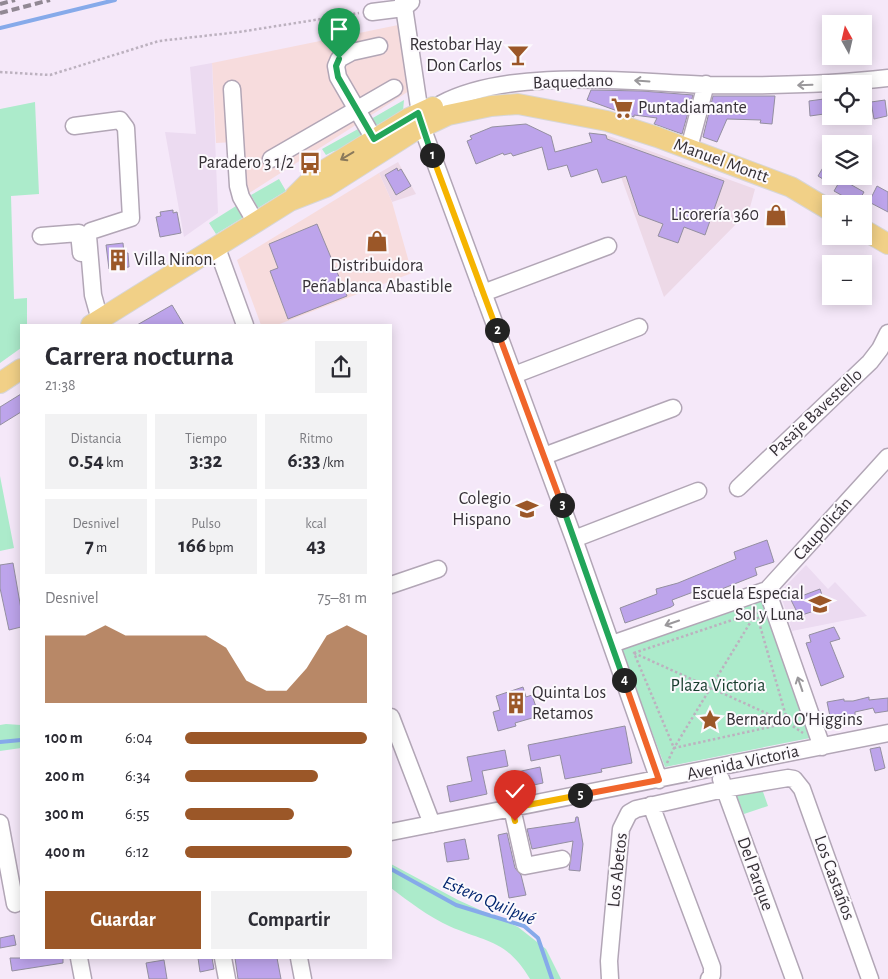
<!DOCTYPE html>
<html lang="es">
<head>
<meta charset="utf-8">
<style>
  body { margin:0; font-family:"Alegreya Sans",sans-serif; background:#f2f2f3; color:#2b2b33; height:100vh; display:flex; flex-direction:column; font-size:19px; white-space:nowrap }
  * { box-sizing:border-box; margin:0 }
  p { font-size:16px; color:#7c7c81 }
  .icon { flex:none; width:28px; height:28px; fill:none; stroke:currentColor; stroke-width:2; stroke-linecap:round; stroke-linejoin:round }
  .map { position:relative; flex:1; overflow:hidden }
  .panel { position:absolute; left:20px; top:324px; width:372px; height:635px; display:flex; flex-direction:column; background:#fff; border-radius:0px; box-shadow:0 2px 12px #0003 }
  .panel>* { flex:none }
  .needle { width:32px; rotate:352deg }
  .controls { position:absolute; left:822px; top:15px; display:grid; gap:10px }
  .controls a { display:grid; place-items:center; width:50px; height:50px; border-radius:0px; background:#fff; box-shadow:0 2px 12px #0003; font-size:25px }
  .pin { position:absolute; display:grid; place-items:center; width:42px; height:42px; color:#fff; margin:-51px -21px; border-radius:50% 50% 50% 0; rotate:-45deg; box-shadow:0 0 5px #0007 }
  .pin .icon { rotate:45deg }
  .km { position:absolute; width:25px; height:25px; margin:-12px; border-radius:50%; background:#222; color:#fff; font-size:14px; line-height:25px; text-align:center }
  .round { display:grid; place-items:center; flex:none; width:52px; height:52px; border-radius:0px; background:#f2f2f3 }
  .overview { display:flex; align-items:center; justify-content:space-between; height:85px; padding:0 25px }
  h1 { font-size:28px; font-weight:700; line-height:38px }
  .metrics { display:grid; grid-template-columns:repeat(3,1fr); gap:8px; height:85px; padding:5px 25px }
  .metrics div { display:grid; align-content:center; border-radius:0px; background:#f2f2f3; text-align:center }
  .metrics b { font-size:21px; font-weight:700 }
  .metrics small { font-size:14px; font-weight:400 }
  .metrics p { font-size:14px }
  .chart { height:140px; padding:10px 25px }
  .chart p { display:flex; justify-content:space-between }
  .chart svg { width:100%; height:90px; margin-top:5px; fill:#9b5728; opacity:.7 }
  .primary-button { display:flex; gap:10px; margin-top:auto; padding:10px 25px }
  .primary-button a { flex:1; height:58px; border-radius:0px; background:#9b5728; color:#fff; font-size:20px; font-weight:700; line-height:58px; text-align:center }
  .primary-button a+a { background:#f2f2f3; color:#2b2b33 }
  ul { padding:0 25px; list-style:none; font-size:16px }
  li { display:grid; grid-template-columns:80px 60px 1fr; align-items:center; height:38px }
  li i { height:12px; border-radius:6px; background:#9b5728 }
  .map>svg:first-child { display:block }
  .commercial { fill:#edd9e7 }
  .industrial { fill:#f7dcdd }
  .built { fill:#ecdbf1 }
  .green { fill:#acebcb }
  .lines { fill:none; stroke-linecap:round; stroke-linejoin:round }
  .stream { stroke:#86aaea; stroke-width:4 }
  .building { fill:#bda4eb; stroke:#948fa0 }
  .minor-casing { stroke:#b2a6b6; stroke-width:19 }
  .major-casing { stroke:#d7d6d7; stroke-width:22 }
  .path { stroke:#bcb1bf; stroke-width:2.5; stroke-dasharray:2.5 2.5; stroke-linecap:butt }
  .minor { stroke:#fff; stroke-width:16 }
  .major { stroke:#f1d087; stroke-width:20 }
  .rail { stroke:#918893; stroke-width:4; stroke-dasharray:8 4; stroke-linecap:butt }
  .oneway { stroke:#9a989b }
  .oneway2 { stroke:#8a795b }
  .split-1-casing { stroke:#fff; stroke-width:10 }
  .split-2-casing { stroke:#fff; stroke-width:10 }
  .split-3-casing { stroke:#fff; stroke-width:10 }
  .split-4-casing { stroke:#fff; stroke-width:10 }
  .split-5-casing { stroke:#fff; stroke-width:10 }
  .split-6-casing { stroke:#fff; stroke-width:10 }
  .split-1 { stroke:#22a559; stroke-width:6 }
  .split-2 { stroke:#f5b400; stroke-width:6 }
  .split-3 { stroke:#f0652b; stroke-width:6 }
  .split-4 { stroke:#22a559; stroke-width:6 }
  .split-5 { stroke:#f0652b; stroke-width:6 }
  .split-6 { stroke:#f5b400; stroke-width:6 }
  .labels { text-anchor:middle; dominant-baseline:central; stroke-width:4; stroke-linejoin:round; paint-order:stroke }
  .poi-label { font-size:18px; fill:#363137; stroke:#fcf9fd; text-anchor:end }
  .street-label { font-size:18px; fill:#363137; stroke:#fcf9fd }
  .park-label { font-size:18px; fill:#163c2c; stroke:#fcf9fd }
  .water-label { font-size:19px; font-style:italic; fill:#042770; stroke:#fcf9fd }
</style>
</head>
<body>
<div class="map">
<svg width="888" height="979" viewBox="0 0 888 979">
  <rect width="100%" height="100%" fill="#f5e8f9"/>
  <path class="commercial" d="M606 135 755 189 749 211 664 297Z
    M398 162 416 194 392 202 379 173Z"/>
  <path class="industrial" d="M403 24 409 91 240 199 234 142 216 143 212 63Z
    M379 173 392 202 412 273 277 325H261L237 260Z"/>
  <path class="built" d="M212 63 218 213 184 237 165 132 196 134 190 67Z
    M806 565 828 589 835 582 867 616 792 631 780 592Z"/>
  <path class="green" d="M404 100 403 111 377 125 371 119Z
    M35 102 39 194 11 196 14 299 27 298V325H21V348L0 363V109Z
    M358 129 363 138 343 150 334 151 326 155 322 149Z
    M279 179 286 191 258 208 251 195Z
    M236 206 244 217 216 234 209 223Z
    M0 476 14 548 0 551Z
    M765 600 810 738 665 767 620 646Z
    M6 724 21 725V748L0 751V725Z
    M762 789 768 806 744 814 736 795Z
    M391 864 458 900 518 927 546 949 561 979H530C506 939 487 943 449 926 429 917 408 901 391 888Z"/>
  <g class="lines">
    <path class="stream" d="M0 28 115 0
      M0 742 21 740
      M391 869 456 905 524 926 538 938 552 979"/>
  </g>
  <path class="building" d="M591 90 642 91 693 95 682 134 654 124 657 118 634 115V117L587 100Z
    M713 96H775L772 124 760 123 761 120 727 119 717 142 703 137Z
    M831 98V113L810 116 809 101Z
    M885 100 887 116 874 119 871 102Z
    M526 124 551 136 555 152 592 142 589 133 606 135 607 139 724 181 705 235 684 227 678 243 658 236 663 224 639 215 626 176 602 183 597 169 571 177 567 165 548 170 542 147 513 156 511 153 504 155 503 153 476 164 467 141 472 139 470 136 492 127Z
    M831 154V184L818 176Z
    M397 168 398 171 401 169 411 186 396 195 385 175Z
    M841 179 864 192 857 204 834 191Z
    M877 186 888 192V212L869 202Z
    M173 210V213L177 212 181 233 160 237 156 217 161 216 160 212Z
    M317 224 347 296 288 319 270 271 278 268 269 244Z
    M123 243 124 253H128L129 267 109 269 106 245Z
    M172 305 184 325H137Z
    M21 394V412L0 425V407Z
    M767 540 774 562 755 568 757 575 699 598 696 591 672 600 674 605 671 607 625 623 620 608 657 594 656 589 678 583 736 559 734 552Z
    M13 563 21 609V627L9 630 0 588V565Z
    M820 589 826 607 799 616 791 600Z
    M834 627 840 639 830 642 844 677 821 686 806 643 811 642 809 635Z
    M523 687 526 697 532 695 539 716 515 723 516 726 498 731 493 712 500 710 496 696Z
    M869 697V700L888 698V711L875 713 873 708 855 712V715L849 718 831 721 827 702 844 699V701H853Z
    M625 726 632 763 601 769 602 772 565 779 560 755 531 761 528 745Z
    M880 747 885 768 875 771 870 749Z
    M505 750 508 766 482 771 487 794 450 802 447 786 472 781 467 757Z
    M540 767 543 783 506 791 503 775Z
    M576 817H578L583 844 580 871 569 870 573 841 532 849 527 829 575 822Z
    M507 833 515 868 521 875 526 895 509 898 498 835Z
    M465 839 469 859 447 862 444 843Z
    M14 935 16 945 0 948V938Z
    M10 958H63V963L12 971Z
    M198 958H212L214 969 200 972Z
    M235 958H277L281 979H238Z
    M164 960 167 979H149L146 963Z"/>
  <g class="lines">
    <g class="minor-casing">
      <path id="minor" d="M403 0 422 127 574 539 659 780
        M372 12 404 8 411 2
        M232 89 238 186 241 197 256 223
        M441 104C511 67 629 82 707 85 768 86 827 85 888 78
        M74 126 120 120 126 128 131 218 91 231 88 236 93 295 100 320
        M374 139 338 77 336 66 339 59 352 52 379 46
        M689 148 706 84
        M271 159 394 88
        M41 236 79 233 81 253
        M217 248 245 325
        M483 293 608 246
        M514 375 639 327
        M544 456 673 408
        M738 488 870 362 880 349 888 333
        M574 539 698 491
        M391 585 438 569
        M767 590 822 747
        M612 644 767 590 888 457
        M391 717 432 824
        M721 779 794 979
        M651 805 712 967V975L709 979
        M512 808 525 866 562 859
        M0 823 15 904
        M391 832 888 733
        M79 958 83 979
        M223 958 227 979
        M299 958 303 979
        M610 979 609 961 621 829 629 813 636 809 724 789 788 778 794 779 802 789 870 979"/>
    </g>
    <g class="major-casing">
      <path id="major" d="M295 196 315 176 409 118 433 107
        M864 230 888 244
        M91 325 290 201 326 187 414 131 448 115 491 106 518 104 607 121 657 137 791 187 831 211
        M0 383 21 369"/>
    </g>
    <path class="path" d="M0 72 50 75 159 41 239 32 359 13
      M756 612 788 723 674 748 634 653Z
      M634 653 788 723 803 733
      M667 763 674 748 756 613"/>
    <use href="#minor" class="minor"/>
    <use href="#major" class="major"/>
    <path class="rail" d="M0 4 15 0
      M0 13 50 0"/>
  </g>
  <defs><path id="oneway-shaft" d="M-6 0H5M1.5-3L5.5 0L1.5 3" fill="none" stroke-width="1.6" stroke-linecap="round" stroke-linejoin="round" transform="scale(1.25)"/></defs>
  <g class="oneway">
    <use href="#oneway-shaft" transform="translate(642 81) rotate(-176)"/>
    <use href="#oneway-shaft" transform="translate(805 85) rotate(178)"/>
    <use href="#oneway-shaft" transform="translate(672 623) rotate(161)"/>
    <use href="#oneway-shaft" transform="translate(800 684) rotate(-109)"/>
  </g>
  <use class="oneway2" href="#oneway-shaft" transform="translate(347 156) rotate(149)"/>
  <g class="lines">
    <g class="split-1-casing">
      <path id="split-1" d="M339 59 336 66 338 77 374 139 418 113 432 155"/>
    </g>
    <g class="split-2-casing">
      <path id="split-2" d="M432 155 497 330"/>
    </g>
    <g class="split-3-casing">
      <path id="split-3" d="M497 330 562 505"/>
    </g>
    <g class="split-4-casing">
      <path id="split-4" d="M562 505 624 680"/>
    </g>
    <g class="split-5-casing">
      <path id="split-5" d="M580 795 659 780 624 680"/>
    </g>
    <g class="split-6-casing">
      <path id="split-6" d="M515 821 512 808 580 795"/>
    </g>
    <use href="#split-1" class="split-1"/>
    <use href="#split-2" class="split-2"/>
    <use href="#split-3" class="split-3"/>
    <use href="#split-4" class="split-4"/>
    <use href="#split-5" class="split-5"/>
    <use href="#split-6" class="split-6"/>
  </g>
  <defs>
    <g id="bar-bare" transform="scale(1.725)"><path d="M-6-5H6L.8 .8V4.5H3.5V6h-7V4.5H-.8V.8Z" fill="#9b5728" stroke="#fcf9fd" stroke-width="2.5" paint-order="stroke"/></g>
    <g id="supermarket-bare" transform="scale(1.725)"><path d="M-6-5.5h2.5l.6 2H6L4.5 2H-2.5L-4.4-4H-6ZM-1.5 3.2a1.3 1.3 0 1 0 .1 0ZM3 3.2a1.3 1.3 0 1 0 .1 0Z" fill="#9b5728" stroke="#fcf9fd" stroke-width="2.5" paint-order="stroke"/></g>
    <g id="bus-bare" transform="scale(1.725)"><path d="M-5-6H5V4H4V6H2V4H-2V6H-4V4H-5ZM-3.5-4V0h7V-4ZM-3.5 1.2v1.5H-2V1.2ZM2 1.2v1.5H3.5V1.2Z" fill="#9b5728" stroke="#fcf9fd" stroke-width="2.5" paint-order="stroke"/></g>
    <g id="shop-bare" transform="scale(1.725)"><path d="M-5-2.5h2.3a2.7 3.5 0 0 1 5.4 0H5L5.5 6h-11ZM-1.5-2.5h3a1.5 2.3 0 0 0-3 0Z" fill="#9b5728" stroke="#fcf9fd" stroke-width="2.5" paint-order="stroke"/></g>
    <g id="building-bare" transform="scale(1.725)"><path d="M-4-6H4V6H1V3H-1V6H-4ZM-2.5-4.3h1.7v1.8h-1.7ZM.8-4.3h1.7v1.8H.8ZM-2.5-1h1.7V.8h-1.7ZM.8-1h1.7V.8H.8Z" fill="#9b5728" stroke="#fcf9fd" stroke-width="2.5" paint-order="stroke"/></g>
    <g id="school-bare" transform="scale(1.725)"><path d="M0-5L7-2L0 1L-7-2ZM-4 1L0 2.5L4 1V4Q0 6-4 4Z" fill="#9b5728" stroke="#fcf9fd" stroke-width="2.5" paint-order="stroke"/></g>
    <g id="sight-bare" transform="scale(1.725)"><path d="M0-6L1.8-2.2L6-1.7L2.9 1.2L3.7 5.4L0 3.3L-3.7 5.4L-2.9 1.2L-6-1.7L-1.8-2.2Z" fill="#9b5728" stroke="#fcf9fd" stroke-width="2.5" paint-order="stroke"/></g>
  </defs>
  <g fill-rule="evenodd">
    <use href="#bar-bare" x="518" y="55"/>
    <use href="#supermarket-bare" x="622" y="108"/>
    <use href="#bus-bare" x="310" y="163"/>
    <use href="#shop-bare" x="776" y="215"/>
    <use href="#shop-bare" x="377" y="241"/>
    <use href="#building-bare" x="118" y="260"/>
    <use href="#school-bare" x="527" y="509"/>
    <use href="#school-bare" x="820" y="604"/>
    <use href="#building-bare" x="516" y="703"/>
    <use href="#sight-bare" x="710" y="720"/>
  </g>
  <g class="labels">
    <g class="poi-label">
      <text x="502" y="45">Restobar Hay<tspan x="502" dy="21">Don Carlos</tspan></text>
      <text x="638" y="108" text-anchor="start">Puntadiamante</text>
      <text x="294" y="163">Paradero 3 1/2</text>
      <text x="759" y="215">Licorería 360</text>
      <text x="134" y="260" text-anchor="start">Villa Ninon.</text>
      <text x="377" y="266" text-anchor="middle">Distribuidora<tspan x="377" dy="21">Peñablanca Abastible</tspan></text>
      <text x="511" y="499">Colegio<tspan x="511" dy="21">Hispano</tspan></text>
      <text x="804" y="594">Escuela Especial<tspan x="804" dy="21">Sol y Luna</tspan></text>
      <text x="532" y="693" text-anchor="start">Quinta Los<tspan x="532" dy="21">Retamos</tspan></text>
      <text x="726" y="720" text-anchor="start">Bernardo O'Higgins</text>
    </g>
    <g class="street-label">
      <text transform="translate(573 82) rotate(-2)">Baquedano</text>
      <text transform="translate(721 161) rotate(20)">Manuel Montt</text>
      <text transform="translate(816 413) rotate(-43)">Pasaje Bavestello</text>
      <text transform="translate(823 529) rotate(-48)">Caupolicán</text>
      <text transform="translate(743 763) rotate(-12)">Avenida Victoria</text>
      <text transform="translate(618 870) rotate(-84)">Los Abetos</text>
      <text transform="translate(755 874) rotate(70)">Del Parque</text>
      <text transform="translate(834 878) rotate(70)">Los Castaños</text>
    </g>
    <g class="park-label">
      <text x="718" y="686">Plaza Victoria</text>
    </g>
    <g class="water-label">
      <text transform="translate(489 901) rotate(23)">Estero Quilpué</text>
    </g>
  </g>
</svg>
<div class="controls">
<a><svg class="needle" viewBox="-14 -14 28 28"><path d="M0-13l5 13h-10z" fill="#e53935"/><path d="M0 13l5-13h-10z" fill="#7c7c81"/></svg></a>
<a><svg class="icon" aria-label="locate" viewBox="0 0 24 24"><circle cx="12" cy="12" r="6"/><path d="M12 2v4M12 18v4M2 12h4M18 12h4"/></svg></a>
<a><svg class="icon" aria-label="layers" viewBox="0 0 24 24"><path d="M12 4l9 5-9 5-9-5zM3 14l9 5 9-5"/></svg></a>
<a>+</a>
<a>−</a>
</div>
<div class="pin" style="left:339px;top:59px;background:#1e9e55"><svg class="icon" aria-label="arrive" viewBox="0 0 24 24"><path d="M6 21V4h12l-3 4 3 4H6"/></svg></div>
<div class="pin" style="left:515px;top:821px;background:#d93025"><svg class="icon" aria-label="check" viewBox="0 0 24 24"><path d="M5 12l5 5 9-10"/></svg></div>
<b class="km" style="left:432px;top:155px">1</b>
<b class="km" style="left:497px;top:330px">2</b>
<b class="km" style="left:562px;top:505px">3</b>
<b class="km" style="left:624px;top:680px">4</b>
<b class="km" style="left:580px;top:795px">5</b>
<section class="panel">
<div class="overview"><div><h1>Carrera nocturna</h1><p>21:38</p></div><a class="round"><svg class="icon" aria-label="share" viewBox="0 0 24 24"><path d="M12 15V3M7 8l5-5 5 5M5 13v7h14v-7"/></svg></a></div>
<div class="metrics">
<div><p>Distancia</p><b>0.54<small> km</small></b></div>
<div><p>Tiempo</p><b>3:32</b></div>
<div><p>Ritmo</p><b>6:33<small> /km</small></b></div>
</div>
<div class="metrics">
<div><p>Desnivel</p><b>7<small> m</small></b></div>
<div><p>Pulso</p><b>166<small> bpm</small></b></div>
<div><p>kcal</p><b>43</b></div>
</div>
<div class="chart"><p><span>Desnivel</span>75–81 m</p>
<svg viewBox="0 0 160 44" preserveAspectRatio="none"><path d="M0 44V11L10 11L20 11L30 6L40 11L50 11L60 11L70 11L80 11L90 17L100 33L110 38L120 38L130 27L140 11L150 6L160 11V44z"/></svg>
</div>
<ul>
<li><b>100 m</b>6:04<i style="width:100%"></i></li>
<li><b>200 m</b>6:34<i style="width:73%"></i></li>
<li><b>300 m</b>6:55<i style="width:60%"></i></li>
<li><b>400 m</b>6:12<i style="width:92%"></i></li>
</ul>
<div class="primary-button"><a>Guardar</a><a>Compartir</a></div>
</section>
</div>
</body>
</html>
